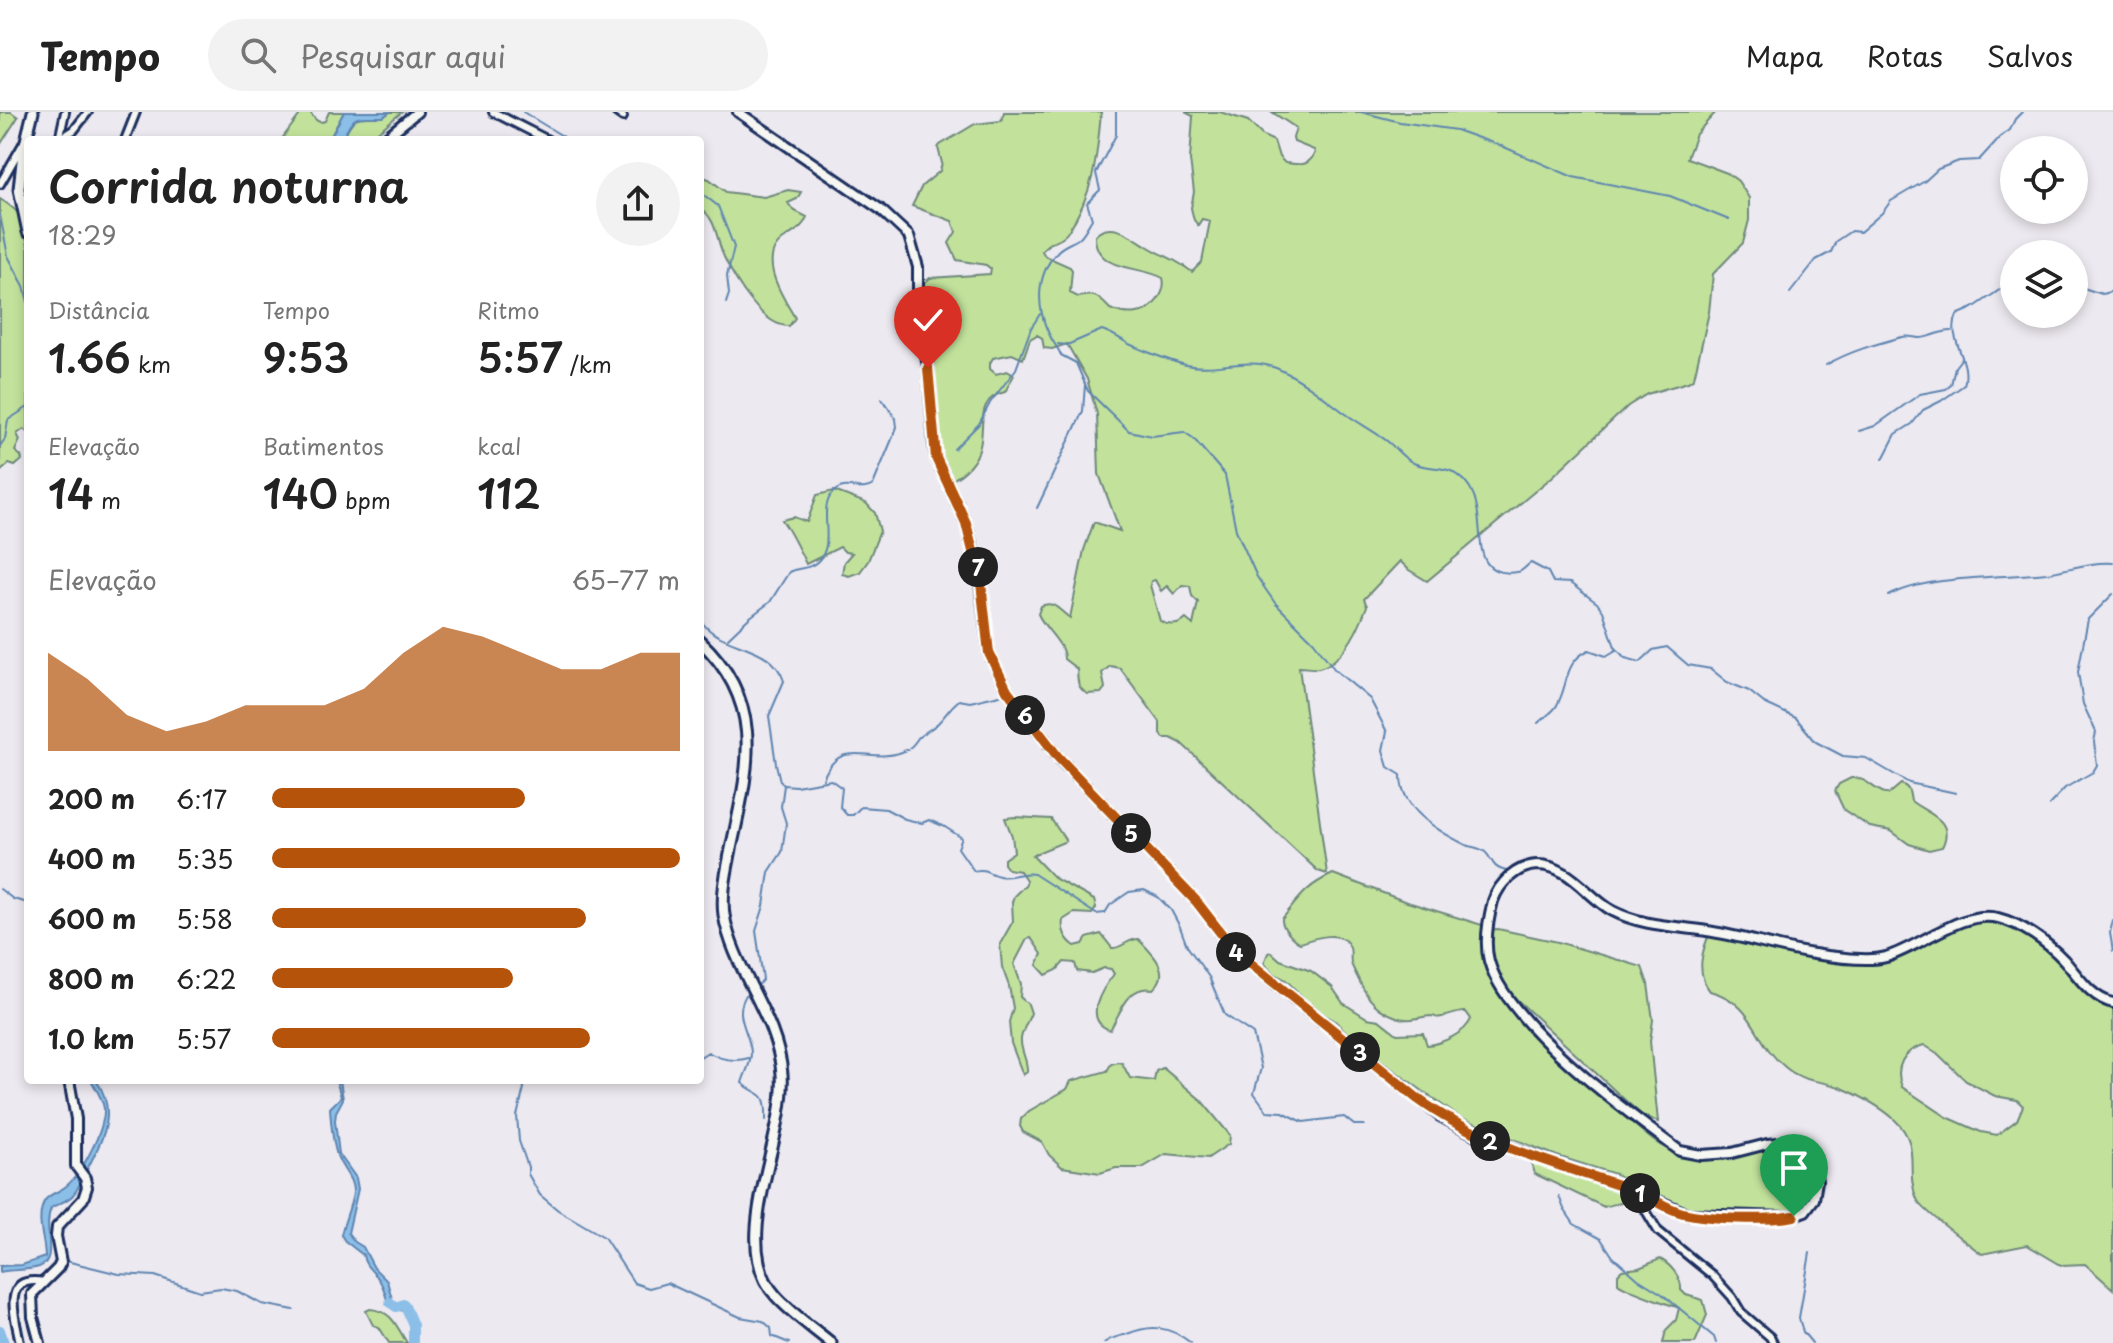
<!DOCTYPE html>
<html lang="pt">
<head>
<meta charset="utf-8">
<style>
  body { margin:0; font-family:"Playpen Sans",sans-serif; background:#f2f2f2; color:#222; height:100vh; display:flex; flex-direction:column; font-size:30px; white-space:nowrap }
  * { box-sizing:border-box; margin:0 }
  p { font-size:26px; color:#767676 }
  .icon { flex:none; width:44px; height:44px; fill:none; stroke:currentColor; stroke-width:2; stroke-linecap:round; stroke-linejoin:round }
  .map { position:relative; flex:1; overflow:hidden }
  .sheet { position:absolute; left:24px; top:24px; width:680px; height:948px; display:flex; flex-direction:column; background:#fff; border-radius:8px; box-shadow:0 4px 12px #0003 }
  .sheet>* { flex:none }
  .fabs { position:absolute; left:2000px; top:24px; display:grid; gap:16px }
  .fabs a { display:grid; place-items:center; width:88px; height:88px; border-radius:50%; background:#fff; box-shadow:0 4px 12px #0003; font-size:40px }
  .pin { position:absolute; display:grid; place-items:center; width:68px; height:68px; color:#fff; margin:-82px -34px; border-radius:50% 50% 50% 0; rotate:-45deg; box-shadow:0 0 8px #0007 }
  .pin .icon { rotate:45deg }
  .km { position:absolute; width:40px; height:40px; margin:-20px; border-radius:50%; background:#222; color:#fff; font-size:22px; line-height:40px; text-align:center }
  .round { display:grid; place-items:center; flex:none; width:84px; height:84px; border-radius:42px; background:#f2f2f2 }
  .summary { display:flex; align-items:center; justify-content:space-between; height:136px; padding:0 24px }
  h1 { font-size:44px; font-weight:600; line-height:60px }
  .metrics { display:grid; grid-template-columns:repeat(3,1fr); gap:12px; height:136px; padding:8px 24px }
  .metrics div { display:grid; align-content:center }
  .metrics b { font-size:40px; font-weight:600 }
  .metrics small { font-size:22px; font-weight:400 }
  .metrics p { font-size:22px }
  .chart { height:224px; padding:16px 24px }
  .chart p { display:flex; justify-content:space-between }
  .chart svg { width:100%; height:144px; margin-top:8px; fill:#b45309; opacity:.7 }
  ul { padding:0 24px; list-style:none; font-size:26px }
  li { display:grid; grid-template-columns:128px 96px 1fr; align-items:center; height:60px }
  li i { height:20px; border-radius:10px; background:#b45309 }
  header { display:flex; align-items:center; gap:48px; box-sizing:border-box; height:112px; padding:0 40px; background:#fff; border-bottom:2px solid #e0e0e0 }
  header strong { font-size:38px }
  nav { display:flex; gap:44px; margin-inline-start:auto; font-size:28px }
  .search { width:560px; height:72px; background:#f2f2f2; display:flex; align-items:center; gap:20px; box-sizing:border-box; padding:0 28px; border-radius:44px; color:#767676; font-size:30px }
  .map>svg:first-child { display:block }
  .green { fill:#c2e29b; stroke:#6e887c; stroke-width:2; fill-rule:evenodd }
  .water { fill:#8bbfe8; stroke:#5e85b1; stroke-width:2 }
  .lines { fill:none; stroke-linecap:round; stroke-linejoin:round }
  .stream { stroke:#5e85b1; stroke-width:2 }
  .river { stroke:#8bbfe8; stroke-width:10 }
  .minor-casing { stroke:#1b2f5e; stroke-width:12 }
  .tertiary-casing { stroke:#1b2f5e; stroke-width:14 }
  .secondary-casing { stroke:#1b2f5e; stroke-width:15 }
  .minor { stroke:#f6f6f2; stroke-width:6 }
  .tertiary { stroke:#f6f6f2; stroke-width:8 }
  .secondary { stroke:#f6f6f2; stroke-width:9 }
  .route-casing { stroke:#fff; stroke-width:16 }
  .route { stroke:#b45309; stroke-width:10 }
</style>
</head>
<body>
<header>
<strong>Tempo</strong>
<div class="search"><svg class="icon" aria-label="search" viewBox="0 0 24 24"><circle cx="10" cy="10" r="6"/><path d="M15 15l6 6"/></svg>Pesquisar aqui</div>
<nav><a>Mapa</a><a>Rotas</a><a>Salvos</a></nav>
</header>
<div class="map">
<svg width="2113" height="1231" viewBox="0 0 2113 1231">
  <rect width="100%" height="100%" fill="#ede9f0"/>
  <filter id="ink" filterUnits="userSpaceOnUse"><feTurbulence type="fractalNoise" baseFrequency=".0125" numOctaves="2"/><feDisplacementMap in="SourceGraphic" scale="16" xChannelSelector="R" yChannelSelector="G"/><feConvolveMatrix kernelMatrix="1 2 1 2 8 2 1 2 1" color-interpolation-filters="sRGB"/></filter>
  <g filter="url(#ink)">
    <path class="green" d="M0 0H11L18 5 0 33Z
      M302 0H310C314 6 317 12 325 9L329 0H344L329 28H281Z
      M390 0H402L368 28H342C355 0 355 6 383 5Z
      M1004 0H1101C1097 46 1094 82 1067 121 1060 130 1048 128 1042 139L1045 144 1070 155 1072 158 1070 181 1078 185C1095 181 1098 184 1110 197 1118 200 1128 203 1137 201 1152 199 1167 181 1163 166 1140 153 1095 160 1095 124 1110 107 1133 125 1147 134 1163 144 1176 147 1192 160L1202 150 1210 109 1202 107 1198 113 1194 108 1191 96 1194 80 1190 48 1193 4 1185 0H1220L1248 9 1263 24 1274 29 1279 45 1285 51C1300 52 1307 56 1315 41L1314 38 1294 30 1293 26 1296 16 1272 0H1716L1696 22 1687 46 1727 61 1738 69 1749 86V108L1743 131 1713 162 1709 200 1694 266 1688 270 1647 282 1628 294 1552 365 1427 469 1409 458 1400 449 1364 487 1367 494C1359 516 1344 550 1319 556 1314 557 1305 555 1299 555L1327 762 1318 759 1181 631 1171 626H1164L1160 621V610L1120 556 1110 554 1102 561 1105 576 1101 581 1087 582C1076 574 1078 569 1077 557L1064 547C1064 530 1045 518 1038 502L1041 494C1055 488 1059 499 1070 506L1084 438 1094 410 1120 419 1099 362 1097 302 1087 267 1067 232 1052 237 1044 236 1042 226 1037 223 1030 227 1023 247 1012 242 993 246 990 251V257L996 262 1007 259 1014 263 1005 280C975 286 985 316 980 334 977 349 965 361 952 368L937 342 923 172 930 166 990 162 991 157 986 153 957 148 949 131 956 120 952 109 912 94 922 74 940 59 942 51 938 36 940 33 975 12 1001 9ZM1155 468 1161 479 1167 474 1174 482 1182 473 1190 474 1192 484 1198 490 1193 513 1186 507C1179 514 1168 514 1160 509L1150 473 1151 469Z
      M700 64 709 67 726 80 764 85 788 78 801 80 797 87 788 91 793 98 807 105C803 116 794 120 785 126 755 145 783 185 795 206L789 214C762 215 734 166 724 145 716 127 717 107 700 96Z
      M0 87C25 102 24 109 28 136V320L24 317 17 322 20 328 15 339 21 344 22 348 15 354 9 352 0 360Z
      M834 379 866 391 875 401 880 419 868 449 860 460 849 464 842 462 844 450 852 441 845 440 840 435 806 452C798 436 792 422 782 408L794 405 807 410 817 383Z
      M1851 666C1868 665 1874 680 1889 682L1901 672C1911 676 1909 681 1911 689 1927 702 1956 707 1942 735L1929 738 1909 732 1891 719 1870 715 1844 698 1835 679 1839 672Z
      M1015 705 1051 707 1066 729 1032 743 1054 766 1094 788 1096 796 1092 802 1074 801 1063 808C1061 818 1066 828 1075 834L1083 832 1087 826 1101 822 1112 836C1121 837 1128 827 1138 827 1152 841 1173 860 1153 877 1128 872 1121 900 1110 918 1082 908 1102 877 1114 862L1111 857 1104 856 1092 861 1077 859 1075 851 1064 850 1057 858 1046 863 1037 853 1042 842 1031 826 1027 827 1014 852 1021 872 1020 885 1028 892 1031 901C1028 909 1022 918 1021 927 1020 939 1028 948 1027 960L1023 963 1011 931 1009 910 1013 896 1009 874 1002 855 1000 832 1013 809 1012 790 1014 784 1026 772V768L1020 759 1008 757 1004 752V747L1014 740 1012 724 1005 706Z
      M1333 762 1404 789 1482 813C1484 825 1484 838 1488 850 1501 896 1600 977 1636 1014 1649 1025 1662 1037 1678 1041 1703 1049 1733 1037 1757 1032 1762 1031 1770 1028 1775 1028 1799 1031 1818 1052 1811 1076 1808 1089 1799 1097 1786 1100L1684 1096 1615 1062 1557 1044 1459 1005 1363 936 1334 908 1315 898 1286 868 1273 861 1264 851 1268 841 1271 840 1280 848 1311 859 1332 875 1343 891 1367 906 1379 908 1397 922 1423 921 1427 933C1441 932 1466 921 1471 907L1466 900C1457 899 1451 904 1442 905 1431 907 1440 904 1430 904 1415 905 1411 911 1394 904 1368 894 1363 876 1352 854 1349 848 1352 842 1350 836 1343 816 1314 826 1300 831 1293 828 1281 815 1282 807 1300 785 1306 774 1333 762Z
      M1990 805 2034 823 2063 850 2088 882 2103 894 2113 895V1177L2085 1152 2061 1153 2027 1133 1982 1142C1970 1133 1921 1098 1917 1087 1904 1057 1923 1034 1894 1007 1881 995 1858 983 1842 976 1820 967 1805 972 1785 955 1753 930 1757 892 1710 879 1695 861 1702 838 1711 818L1811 840 1886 843 1971 806ZM1924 933 1937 941 1966 969 1995 984 2017 988 2023 994 2017 1008 1997 1023 1981 1020 1947 1005 1902 975C1894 956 1903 938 1924 933Z
      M1498 817 1558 830 1642 855 1648 872 1653 908 1650 929 1658 1010 1642 1003 1626 989 1511 882 1494 851 1489 818Z
      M1118 950 1122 951 1130 966 1154 969 1156 959 1163 956 1201 988 1230 1023 1229 1032 1208 1046 1166 1042 1142 1056H1116L1100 1061 1062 1055 1049 1043 1042 1030 1023 1020 1020 1014 1021 1007 1029 999 1067 977 1071 969 1107 959 1111 952Z
      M1529 1042 1592 1062 1639 1085 1604 1095 1535 1062Z
      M1660 1147C1671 1153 1682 1166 1681 1178L1686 1183 1703 1188 1707 1203 1695 1231H1663L1666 1218 1676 1208 1679 1196C1668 1192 1626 1178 1618 1171V1162L1622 1158 1639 1156Z
      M370 1197C393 1199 396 1214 407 1231H389L379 1215 373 1213 366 1199Z"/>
    <path class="water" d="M344 0H390L383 5C355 6 355 0 342 28H329Z
      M91 968H96C120 1003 100 1030 85 1062 81 1069 78 1078 72 1084 66 1090 58 1091 51 1096 42 1117 59 1148 39 1155 26 1159 13 1157 0 1160V1154L22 1153 45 1145C45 1129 37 1112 42 1095 45 1082 56 1082 65 1075 81 1063 105 1018 104 997 103 987 96 977 91 968Z
      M336 968H340L343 987 336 1000 335 1009 339 1042 356 1066 358 1077 348 1121 355 1130 363 1135 374 1156 387 1169 393 1190C416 1193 413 1213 415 1231H409L411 1217 404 1199 391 1196C385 1187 386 1180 381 1171 375 1159 365 1157 363 1143L345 1129 341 1123C344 1109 351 1095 353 1081 354 1065 339 1055 336 1040 332 1026 331 1011 330 996L341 985Z"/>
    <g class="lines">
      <path class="stream" d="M523 0 569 28
        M1116 0V23L1096 61 1100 78 1087 91 1092 107C1088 113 1084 123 1078 127 1070 132 1063 133 1057 140 1036 163 1036 195 1049 222 1053 231 1057 234 1061 243L1076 251 1088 279 1129 319 1152 324 1184 320 1193 326 1225 363 1236 418 1257 465 1275 491 1314 530 1335 558 1370 587 1387 620 1383 638 1388 655 1401 663C1400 696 1439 720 1466 733 1471 735 1480 736 1484 739 1494 747 1490 756 1507 759
        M1361 0 1400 10 1456 18 1504 35 1573 65 1670 84 1729 108
        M700 80 718 94 734 135 727 164 729 182 726 191
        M0 103 8 144 24 174 28 190
        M2074 173 2102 182 2113 179
        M1790 181 1816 148 1831 140 1836 129 1851 119 1860 120 1882 101 1891 89 1925 69 1938 57 1959 49 1979 48 2000 25 2010 18 2015 7 2022 0
        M1058 232 1067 233 1102 218C1112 221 1120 227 1129 232 1147 240 1166 248 1186 253 1216 260 1245 244 1276 256 1303 267 1323 285 1346 302 1360 312 1374 319 1387 329 1395 335 1401 344 1410 349 1421 357 1438 354 1451 359 1504 383 1453 469 1517 460 1523 460 1526 453 1531 451L1548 460 1553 470 1570 471 1597 491 1603 499 1615 535 1625 546 1640 550 1653 538 1667 535 1688 553 1711 557 1727 570 1749 579 1764 591 1796 606 1816 630 1843 644 1866 646 1909 671 1956 681
        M1826 253C1850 239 1876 232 1902 225 1908 223 1915 226 1921 226 1933 225 1938 219 1952 219
        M1859 319 1875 314 1920 282 1946 277 1951 273 1955 255 1962 246
        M0 334 5 327 8 308 28 295
        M954 337 979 312 990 291 1016 257 1031 216 1040 202
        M1883 347 1896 322 1912 312 1923 298 1941 289 1964 273C1972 248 1946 227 1957 203L1973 196 2014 168
        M1037 396 1083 299 1085 273
        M1889 484C1927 463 2001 466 2046 461 2068 458 2091 449 2113 451
        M700 509C705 513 709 519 715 522 740 537 774 537 784 569L769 604 776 652 780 669 784 673 781 695 786 711 782 740 769 760 764 794 756 819 763 867 757 875
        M728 526 749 506 770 490 789 460C799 455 809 458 818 449 838 430 814 394 836 378 848 369 861 382 873 373L897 315 896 307 882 287
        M1538 611C1543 606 1554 600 1557 593 1569 573 1563 550 1589 538L1606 544 1616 538
        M823 667C841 622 871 654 904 639 911 636 914 632 918 626 924 620 932 617 938 611 947 602 948 597 959 588L970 590 1004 582
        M784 673 796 674 831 668 842 676 840 695 847 703H853L861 695 886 697 905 707 922 711 929 708 945 715 962 726 958 736 974 759C988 756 986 761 999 764 1011 767 1021 759 1034 762L1096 802 1105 801 1110 793 1129 780 1144 778 1158 785 1171 798 1180 815 1187 834 1209 865 1225 903 1253 922 1261 956 1254 981 1267 999 1283 1000 1303 1010 1344 1005 1354 1013H1364
        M2049 693 2065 676 2093 660 2097 653 2094 630 2096 620 2083 592 2078 560 2088 507 2113 482
        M0 777 13 787 28 791
        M2113 808 2110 821 2113 839
        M748 880C731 903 750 919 751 941 751 953 745 960 742 971 759 986 767 976 766 1008
        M700 945 708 940C721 948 734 950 749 946
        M522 968 524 976 517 1004 519 1029 528 1055V1062L540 1083 558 1098 604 1125 634 1171 649 1176 667 1171 740 1205 763 1209 771 1216 772 1224 789 1231
        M1559 1084 1564 1097 1574 1112 1601 1127 1613 1145 1638 1167 1662 1182 1714 1225 1716 1231
        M1810 1141 1799 1206 1803 1220 1812 1231
        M66 1149 119 1162 155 1164 200 1179 221 1176 237 1179 262 1192 294 1198
        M1104 1231C1111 1225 1118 1225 1127 1222 1152 1212 1169 1214 1191 1231"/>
      <path class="river" d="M390 1190 396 1195 404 1192 413 1213V1231
        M0 1218 4 1231"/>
      <g class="minor-casing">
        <path id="minor" d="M493 0 548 28
          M616 0 623 5
          M58 28 74 18 88 0
          M59 28 65 0
          M125 28 136 0
          M0 72 27 25 38 28
          M1634 1079 1658 1119 1712 1163 1732 1185 1741 1200 1770 1225 1773 1231
          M20 1231C15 1204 0 1162 44 1170"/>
      </g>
      <g class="tertiary-casing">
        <path id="tertiary" d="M738 0 880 97 909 124 918 155V190L928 256 934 333 936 346 966 411 978 455 989 541 1007 578 1058 645 1196 789 1234 838 1440 1004 1480 1025 1633 1078 1688 1102 1789 1105 1805 1099 1814 1087 1817 1069 1813 1047 1800 1034 1789 1030 1767 1032 1732 1041 1701 1043 1680 1039C1628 1001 1506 912 1489 849 1484 830 1488 808 1493 789 1499 771 1517 754 1537 753 1570 753 1587 785 1613 799 1642 814 1676 814 1707 819 1743 824 1778 837 1814 842 1833 845 1869 850 1886 845 1920 835 1963 797 1998 806 2022 812 2047 830 2064 848 2078 864 2091 886 2113 891
          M383 28 417 0
          M40 1231 33 1205 32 1182 58 1156 61 1150 56 1124 57 1115 83 1087 87 1075 85 1066 76 1054V1007L69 968"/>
      </g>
      <g class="secondary-casing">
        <path id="secondary" d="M28 120 19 77 23 41 33 0
          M700 529C767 592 748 657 731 737 727 758 721 782 724 803 733 858 778 905 782 962 787 1027 727 1131 776 1184 792 1202 813 1216 831 1231"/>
      </g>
      <use href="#minor" class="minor"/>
      <use href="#tertiary" class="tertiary"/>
      <use href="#secondary" class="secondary"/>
    </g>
  </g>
  <g class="lines" filter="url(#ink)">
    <g class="route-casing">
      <path id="route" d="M928 256 936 346 966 411 981 471 989 541 1007 578 1058 645 1196 789 1234 838 1418 987C1482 1034 1559 1052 1633 1078 1650 1084 1666 1097 1683 1101 1708 1107 1768 1109 1794 1104"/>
    </g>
    <use href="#route" class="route"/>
  </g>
</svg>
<div class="fabs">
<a><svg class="icon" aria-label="locate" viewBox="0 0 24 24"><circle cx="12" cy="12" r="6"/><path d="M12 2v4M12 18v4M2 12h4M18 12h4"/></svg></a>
<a><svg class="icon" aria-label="layers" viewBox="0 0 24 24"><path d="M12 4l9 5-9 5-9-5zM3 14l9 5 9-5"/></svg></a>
</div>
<div class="pin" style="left:1794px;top:1104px;background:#1e9e55"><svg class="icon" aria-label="arrive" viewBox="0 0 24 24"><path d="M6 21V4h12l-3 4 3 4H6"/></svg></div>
<div class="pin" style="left:928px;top:256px;background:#d93025"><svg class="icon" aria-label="check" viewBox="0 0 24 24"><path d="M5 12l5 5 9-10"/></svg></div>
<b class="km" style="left:1640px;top:1081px">1</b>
<b class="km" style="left:1490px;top:1029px">2</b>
<b class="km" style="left:1360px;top:940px">3</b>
<b class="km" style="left:1236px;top:840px">4</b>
<b class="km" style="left:1131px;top:721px">5</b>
<b class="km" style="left:1025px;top:603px">6</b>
<b class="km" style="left:978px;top:455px">7</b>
<section class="sheet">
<div class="summary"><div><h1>Corrida noturna</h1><p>18:29</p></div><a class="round"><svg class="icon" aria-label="share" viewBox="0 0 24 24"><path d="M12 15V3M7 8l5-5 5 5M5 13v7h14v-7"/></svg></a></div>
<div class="metrics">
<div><p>Distância</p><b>1.66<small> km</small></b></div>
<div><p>Tempo</p><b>9:53</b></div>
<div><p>Ritmo</p><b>5:57<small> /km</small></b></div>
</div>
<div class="metrics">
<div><p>Elevação</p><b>14<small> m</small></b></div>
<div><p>Batimentos</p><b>140<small> bpm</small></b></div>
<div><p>kcal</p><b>112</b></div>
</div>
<div class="chart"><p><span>Elevação</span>65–77 m</p>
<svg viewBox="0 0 160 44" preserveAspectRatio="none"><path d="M0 44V14L10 22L20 33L30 38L40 35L50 30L60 30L70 30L80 25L90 14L100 6L110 9L120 14L130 19L140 19L150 14L160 14V44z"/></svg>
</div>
<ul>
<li><b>200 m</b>6:17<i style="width:62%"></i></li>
<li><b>400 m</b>5:35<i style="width:100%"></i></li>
<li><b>600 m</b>5:58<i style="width:77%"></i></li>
<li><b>800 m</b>6:22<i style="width:59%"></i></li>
<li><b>1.0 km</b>5:57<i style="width:78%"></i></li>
</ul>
</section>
</div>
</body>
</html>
